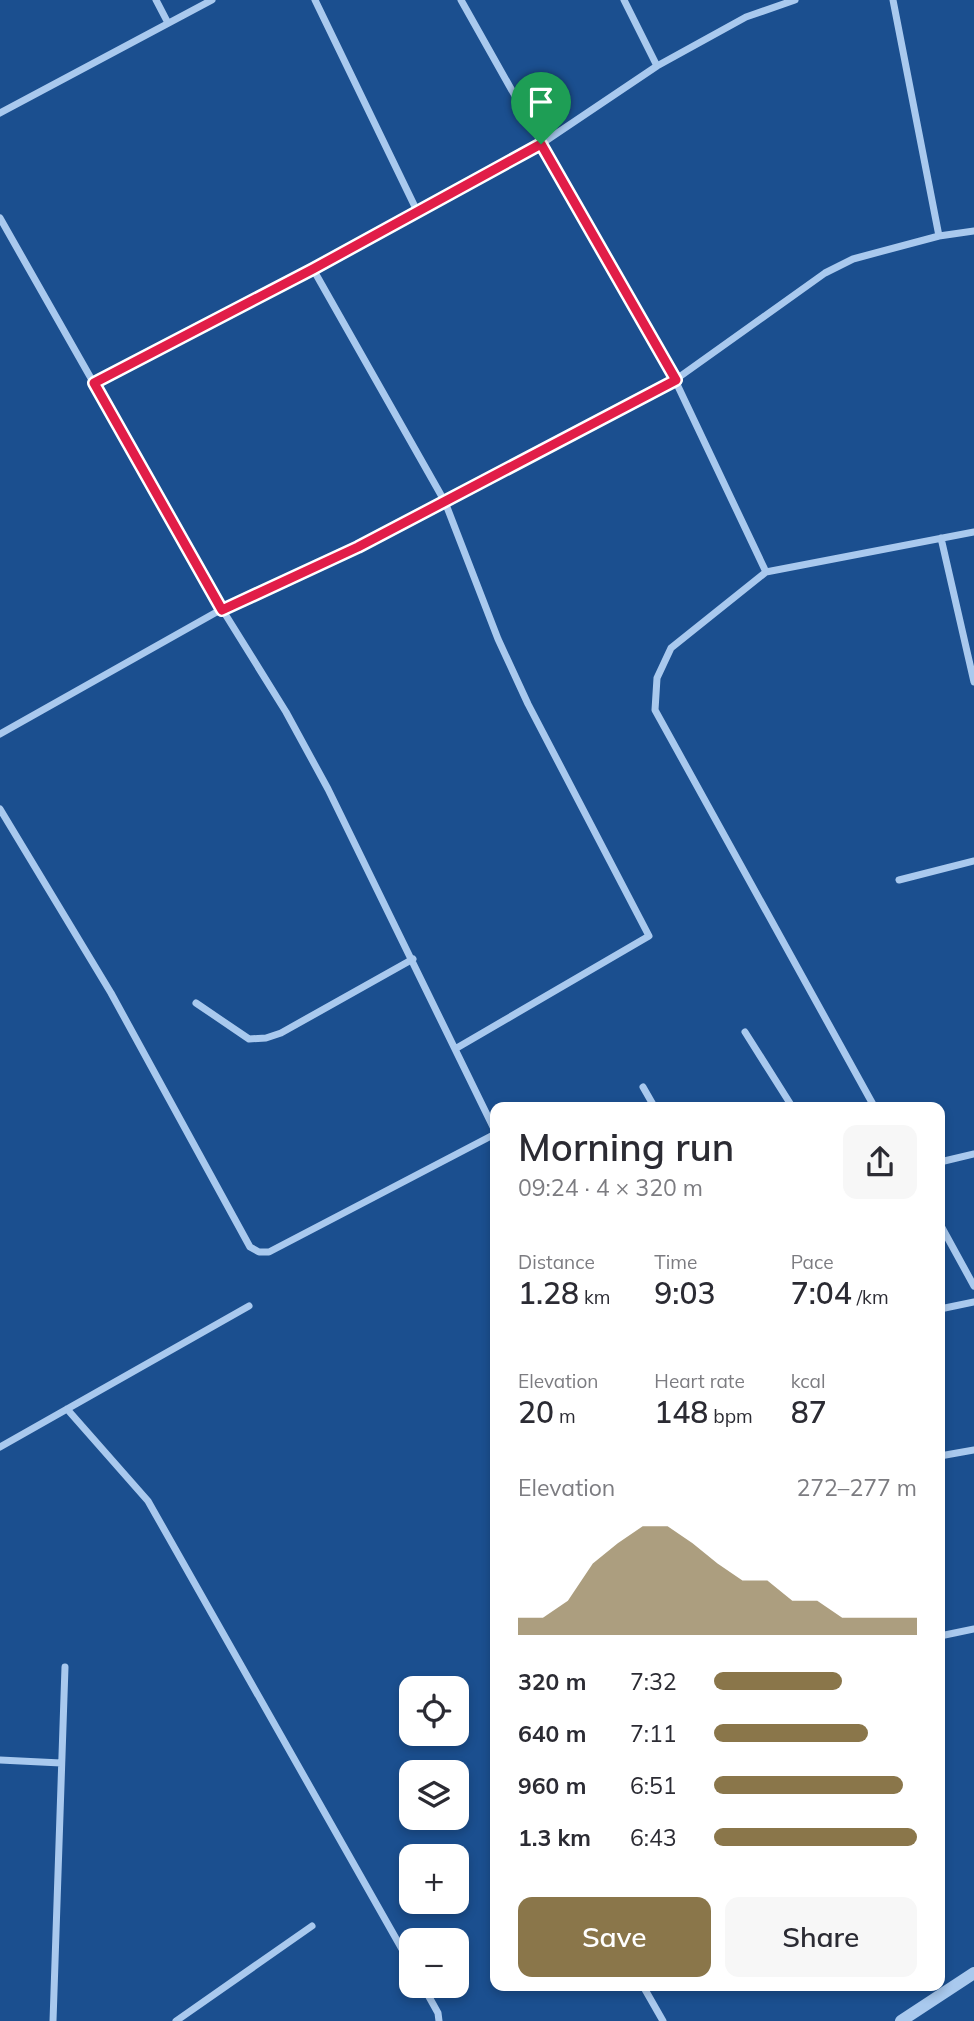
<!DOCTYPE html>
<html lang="en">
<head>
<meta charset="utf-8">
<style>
  body { margin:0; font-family:Mulish,sans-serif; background:#f7f7f7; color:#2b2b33; height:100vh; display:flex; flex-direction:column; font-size:26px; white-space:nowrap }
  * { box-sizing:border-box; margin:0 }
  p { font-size:23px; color:#7c7c81 }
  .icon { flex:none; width:38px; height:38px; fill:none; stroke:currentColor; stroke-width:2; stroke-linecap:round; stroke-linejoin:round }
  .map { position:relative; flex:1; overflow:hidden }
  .side { position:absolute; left:490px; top:1102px; width:455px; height:889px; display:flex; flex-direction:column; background:#fff; border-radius:14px; box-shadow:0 4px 10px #0003 }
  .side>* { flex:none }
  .controls { position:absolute; left:399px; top:1676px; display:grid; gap:14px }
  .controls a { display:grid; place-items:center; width:70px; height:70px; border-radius:14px; background:#fff; box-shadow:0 4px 10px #0003; font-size:35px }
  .pin { position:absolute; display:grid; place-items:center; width:60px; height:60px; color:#fff; margin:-72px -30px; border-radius:50% 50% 50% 0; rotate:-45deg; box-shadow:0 0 7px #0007 }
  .pin .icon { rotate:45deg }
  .round { display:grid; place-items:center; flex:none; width:74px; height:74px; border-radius:14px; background:#f7f7f7 }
  .overview { display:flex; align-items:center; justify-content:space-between; height:119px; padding:0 28px }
  h1 { font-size:38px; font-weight:600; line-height:52px }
  .metrics { display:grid; grid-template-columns:repeat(3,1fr); gap:10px; height:119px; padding:7px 28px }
  .metrics div { display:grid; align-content:center }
  .metrics b { font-size:30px; font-weight:600 }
  .metrics small { font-size:19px; font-weight:400 }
  .metrics p { font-size:19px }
  .chart { height:196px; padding:14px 28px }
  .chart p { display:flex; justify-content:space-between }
  .chart svg { width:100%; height:126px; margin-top:7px; fill:#8a764a; opacity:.7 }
  .cta { display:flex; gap:14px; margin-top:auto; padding:14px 28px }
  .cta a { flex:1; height:80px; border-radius:14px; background:#8a764a; color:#fff; font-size:28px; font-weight:600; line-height:80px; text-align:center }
  .cta a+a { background:#f7f7f7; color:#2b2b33 }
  ul { padding:0 28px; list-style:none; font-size:23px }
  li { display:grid; grid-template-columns:112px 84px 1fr; align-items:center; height:52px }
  li i { height:18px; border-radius:9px; background:#8a764a }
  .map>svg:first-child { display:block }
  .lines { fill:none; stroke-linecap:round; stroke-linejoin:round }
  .minor { stroke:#a9c9ee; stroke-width:7 }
  .tertiary { stroke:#a9c9ee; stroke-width:12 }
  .route-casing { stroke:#fff; stroke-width:14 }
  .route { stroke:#e11d48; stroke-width:9 }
</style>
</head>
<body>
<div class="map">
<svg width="974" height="2021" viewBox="0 0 974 2021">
  <rect width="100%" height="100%" fill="#1b4f8f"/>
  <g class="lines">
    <path class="minor" d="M156 0 168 23
      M315 0 418 213
      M461 0 675 380 766 572
      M624 0 657 66
      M893 0 939 236
      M0 113 212 0
      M0 218 222 609 0 734
      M313 269 445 502 498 639 528 704 649 936 455 1049
      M94 383 313 269 541 144 657 66 746 17 795 0
      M941 538 974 682
      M0 809 111 993 250 1247 259 1252H269L495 1134
      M899 880 974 861
      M196 1003 249 1039 266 1038 281 1033 413 959
      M745 1032 793 1108
      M643 1087 655 1108
      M875 1108 655 710 657 678 671 648 766 572 974 532
      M495 1131 328 789 286 712 222 609 358 547 675 380 825 273 853 259 939 236 974 231
      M940 1162 974 1154
      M940 1224 974 1286
      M940 1309 974 1302
      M67 1409 148 1501 411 1965
      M0 1447 249 1306
      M940 1456 974 1450
      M940 1636 974 1629
      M0 1760 61 1763
      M423 1986 438 2013 439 2021
      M643 1986 663 2021
      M53 2021 65 1667
      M176 2021 312 1926"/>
    <path class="tertiary" d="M901 2021 974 1973"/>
  </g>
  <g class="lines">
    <g class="route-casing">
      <path id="route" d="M541 144 676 380 358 547 222 610 94 383 313 269Z"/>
    </g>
    <use href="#route" class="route"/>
  </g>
</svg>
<div class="controls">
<a><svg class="icon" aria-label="locate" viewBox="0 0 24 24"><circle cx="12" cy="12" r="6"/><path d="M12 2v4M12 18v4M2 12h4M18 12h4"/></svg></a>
<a><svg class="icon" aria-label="layers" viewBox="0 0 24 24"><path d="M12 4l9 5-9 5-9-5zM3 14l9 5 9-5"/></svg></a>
<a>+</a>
<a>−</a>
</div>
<div class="pin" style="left:541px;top:144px;background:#1e9e55"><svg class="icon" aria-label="arrive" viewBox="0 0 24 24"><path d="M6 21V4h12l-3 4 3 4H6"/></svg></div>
<section class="side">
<div class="overview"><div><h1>Morning run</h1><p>09:24 · 4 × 320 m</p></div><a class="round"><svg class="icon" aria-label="share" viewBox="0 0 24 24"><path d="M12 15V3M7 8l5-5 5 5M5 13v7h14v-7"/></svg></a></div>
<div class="metrics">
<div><p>Distance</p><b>1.28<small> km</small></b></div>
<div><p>Time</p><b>9:03</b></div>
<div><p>Pace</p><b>7:04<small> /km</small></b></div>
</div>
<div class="metrics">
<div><p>Elevation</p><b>20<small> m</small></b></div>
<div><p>Heart rate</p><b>148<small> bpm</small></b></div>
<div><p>kcal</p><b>87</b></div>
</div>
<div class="chart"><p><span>Elevation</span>272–277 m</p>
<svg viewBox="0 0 160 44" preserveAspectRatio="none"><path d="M0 44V38L10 38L20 32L30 19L40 12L50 6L60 6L70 12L80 19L90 25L100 25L110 32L120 32L130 38L140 38L150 38L160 38V44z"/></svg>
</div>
<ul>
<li><b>320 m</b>7:32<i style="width:63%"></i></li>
<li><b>640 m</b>7:11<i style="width:76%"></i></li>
<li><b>960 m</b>6:51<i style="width:93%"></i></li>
<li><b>1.3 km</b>6:43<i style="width:100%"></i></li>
</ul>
<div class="cta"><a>Save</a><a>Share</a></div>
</section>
</div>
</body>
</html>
